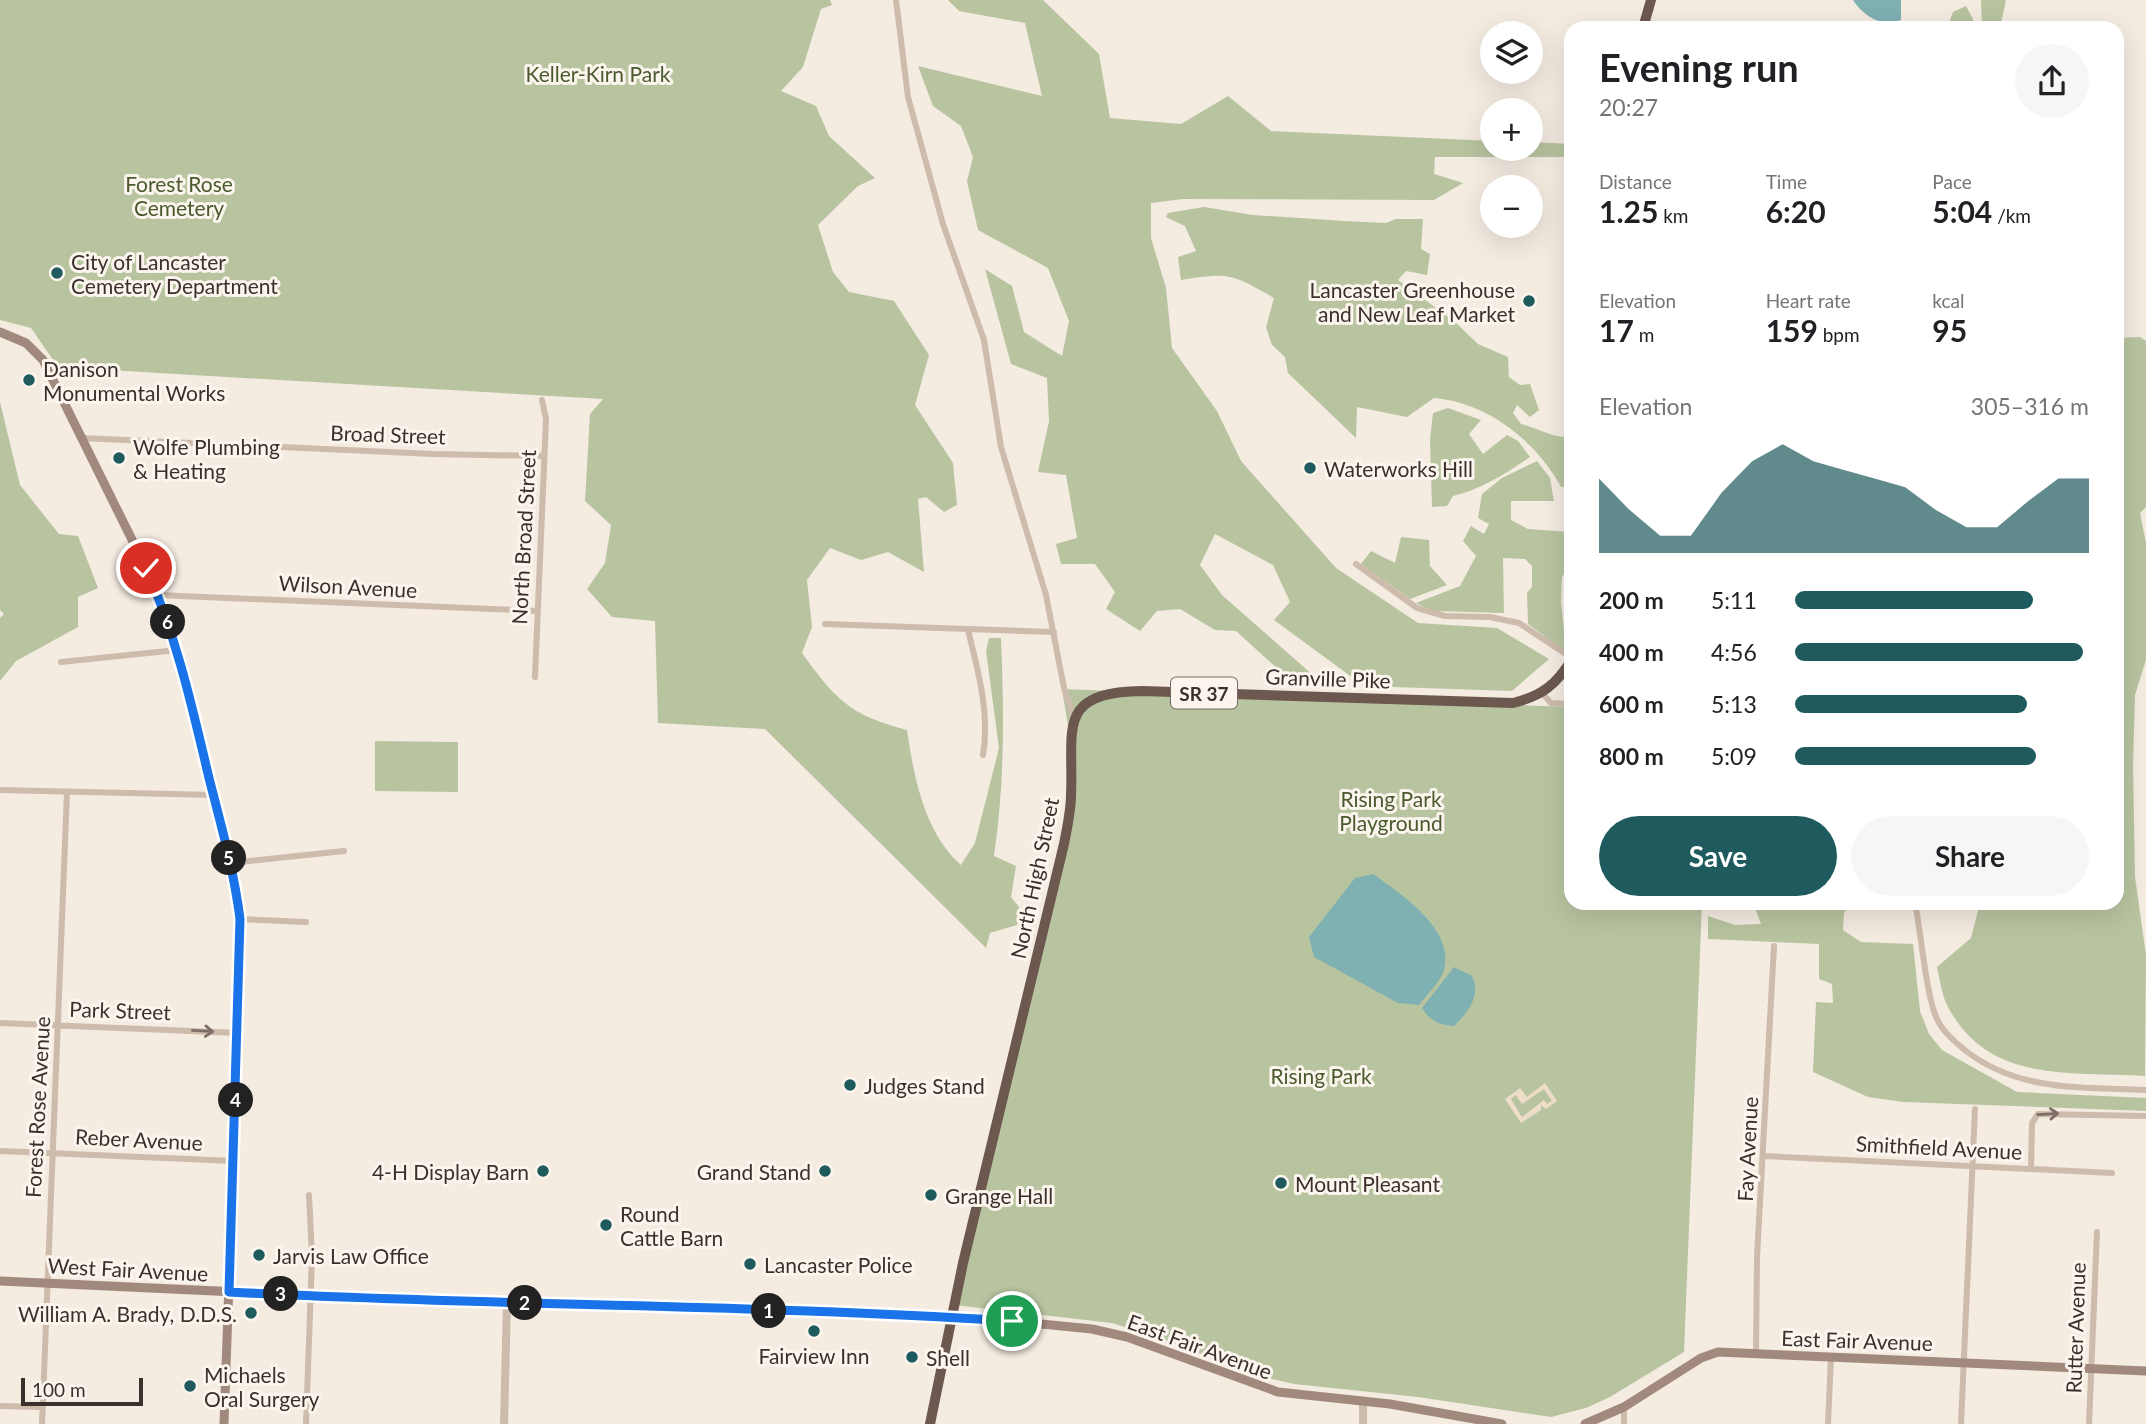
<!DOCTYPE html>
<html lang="en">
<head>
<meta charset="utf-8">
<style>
  body { margin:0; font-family:Lato,sans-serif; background:#f6f6f6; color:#202124; height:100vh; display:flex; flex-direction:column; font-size:26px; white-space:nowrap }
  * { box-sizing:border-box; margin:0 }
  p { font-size:23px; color:#757577 }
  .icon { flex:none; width:38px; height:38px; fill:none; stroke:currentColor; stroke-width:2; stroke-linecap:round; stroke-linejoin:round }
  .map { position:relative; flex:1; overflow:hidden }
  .side { position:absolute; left:1564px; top:21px; width:560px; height:889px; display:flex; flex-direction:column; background:#fff; border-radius:21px; box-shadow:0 7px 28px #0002 }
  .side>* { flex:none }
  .buttons { position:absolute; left:1480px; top:21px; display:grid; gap:14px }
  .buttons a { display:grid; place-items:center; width:63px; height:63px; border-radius:50%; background:#fff; box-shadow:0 7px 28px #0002; font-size:35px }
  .scale { position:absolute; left:21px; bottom:18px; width:122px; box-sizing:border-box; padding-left:7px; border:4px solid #3b302b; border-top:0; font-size:19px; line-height:24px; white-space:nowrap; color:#3b302b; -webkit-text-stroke:5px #fbf5ee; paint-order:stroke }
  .pin { position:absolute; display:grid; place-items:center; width:60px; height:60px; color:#fff; margin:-30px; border:4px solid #fff; border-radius:50%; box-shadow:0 2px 7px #0007 }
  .km { position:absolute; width:35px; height:35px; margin:-18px; border-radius:50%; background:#222; color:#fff; font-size:19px; line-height:35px; text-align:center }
  .round { display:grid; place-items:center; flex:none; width:74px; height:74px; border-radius:37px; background:#f6f6f6 }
  .summary { display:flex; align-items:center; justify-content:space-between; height:119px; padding:0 35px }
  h1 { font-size:38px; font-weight:700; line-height:52px }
  .metrics { display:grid; grid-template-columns:repeat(3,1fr); gap:10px; height:119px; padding:7px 35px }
  .metrics div { display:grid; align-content:center }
  .metrics b { font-size:30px; font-weight:700 }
  .metrics small { font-size:19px; font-weight:400 }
  .metrics p { font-size:19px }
  .chart { height:196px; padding:14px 35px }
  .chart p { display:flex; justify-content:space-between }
  .chart svg { width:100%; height:126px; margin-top:7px; fill:#1f5a5e; opacity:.7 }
  .cta { display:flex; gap:14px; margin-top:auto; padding:14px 35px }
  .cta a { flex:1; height:80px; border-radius:42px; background:#1f5a5e; color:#fff; font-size:28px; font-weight:700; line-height:80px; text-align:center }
  .cta a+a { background:#f6f6f6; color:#202124 }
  ul { padding:0 35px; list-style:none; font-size:23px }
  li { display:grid; grid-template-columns:112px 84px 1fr; align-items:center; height:52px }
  li i { height:18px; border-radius:9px; background:#1f5a5e }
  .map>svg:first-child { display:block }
  .green { fill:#b8c4a0 }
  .plaza { fill:#ecdcc8; fill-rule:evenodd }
  .water { fill:#7fb0b2 }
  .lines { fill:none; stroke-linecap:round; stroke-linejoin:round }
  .minor { stroke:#cdbbac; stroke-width:6 }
  .tertiary { stroke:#cdbbac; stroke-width:8 }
  .secondary { stroke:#a18a7d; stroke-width:9 }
  .trunk { stroke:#6c584f; stroke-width:10 }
  .oneway { stroke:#7d6f65 }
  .route-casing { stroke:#fff; stroke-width:14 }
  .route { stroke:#1a73e8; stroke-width:9 }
  .poi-dot { fill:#1f5a5e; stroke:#fbf5ee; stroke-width:2.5 }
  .labels { text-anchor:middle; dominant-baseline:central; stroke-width:6; stroke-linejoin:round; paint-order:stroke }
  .shield { fill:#fbf5ee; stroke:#756b66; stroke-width:2 }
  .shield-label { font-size:19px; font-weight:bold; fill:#3b302b }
  .park-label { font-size:21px; fill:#4a5a2e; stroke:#fbf5ee }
  .poi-label { font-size:21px; fill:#3b302b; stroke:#fbf5ee; text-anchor:start }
  .street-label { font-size:21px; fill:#3b302b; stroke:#fbf5ee }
</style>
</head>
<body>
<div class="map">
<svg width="2146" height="1424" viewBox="0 0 2146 1424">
  <rect width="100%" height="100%" fill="#f4ebe1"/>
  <path class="green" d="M0 0H830L832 5 821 9 803 67 781 91 816 106 829 136 875 178 858 186 818 225 833 272 849 292 894 301 929 355 915 405 953 463 957 505 944 512 926 497 918 499 924 572 888 552 861 560 830 548 807 580 812 627 802 653C836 700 850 715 907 730 914 777 924 832 961 865L975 843 999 748 986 651 989 638H1001C1004 713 1005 781 994 856L1016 866 1011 897 1019 907 1017 925 990 933 986 948 765 729 658 723 655 621 612 617 587 589 605 563 611 525 585 501 590 414 603 399 58 367 31 328 0 320Z
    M948 0H1043L1099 54 1110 118 1181 124 1228 96 1271 131 1493 141V149H1531V142L1571 144 1568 157H1435L1434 174 1463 183 1434 200 1183 199 1151 203V238L1166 288 1172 348 1217 411 1241 461 1336 568 1418 623 1497 628 1549 659 1512 691 1364 686 1274 620 1290 602 1273 565 1215 534 1200 565 1222 595 1324 685 1290 680 1236 631 1215 630 1180 609 1157 611 1140 631 1106 609 1115 592 1095 564H1061L1056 544 1077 538 1066 475 1038 472 1049 421 1047 378 1011 364 985 269 1012 286 1024 332 1062 356 1069 321 1048 268 978 230 967 181 973 157 961 126 933 106 918 66 1042 96 1025 23 959 11Z
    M1981 0H2006L2000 28H1982Z
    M1966 6 1973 19V28H1947L1953 12Z
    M1204 207 1253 215 1345 221 1386 223 1396 219H1423L1421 249 1430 254 1427 275 1406 271 1398 280 1455 322 1478 344 1508 357 1509 377 1520 385 1530 384 1539 410 1530 417 1517 405 1513 413 1521 424C1538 428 1550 437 1568 437V487H1561C1537 442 1487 402 1434 398L1407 417 1357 407 1356 438 1288 373 1285 357 1272 345 1266 327 1274 298C1232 274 1230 272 1181 280L1178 257 1196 251 1185 226 1166 217 1168 213Z
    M2140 337 2146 341V507L2140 513 2146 543V660L2135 695 2133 765 2135 877 2146 955 2145 1076C2070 1071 1991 1084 1949 1009 1942 997 1940 980 1937 967L1971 938 1980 903H2118V338Z
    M0 402 20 485 59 534 78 536 98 588 78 597V627L16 661 0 681V618L4 614 0 610Z
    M1448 408 1481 420 1469 434 1483 454 1507 435 1518 441 1530 457C1505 474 1482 489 1453 496L1447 506 1432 507 1430 439 1433 413Z
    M1537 461 1550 478 1554 501H1511V520L1528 529 1570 532 1571 563 1562 577 1561 601 1564 631 1571 639 1565 651 1528 624 1527 593 1532 587V566L1525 559 1503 558 1504 613 1433 611 1416 603 1460 586 1476 556 1463 541 1471 526 1484 534 1489 524 1478 518 1482 494 1502 478Z
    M1401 537 1429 540 1430 566 1447 585 1410 599 1361 564 1371 551 1395 563Z
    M1062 689 1571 707 1572 903H1702L1684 1352 1610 1397 1586 1408 1551 1417 1418 1397 1294 1384 1254 1375 1171 1342 1112 1323 954 1305 1064 844 1071 744Z
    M375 741 458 742V792L375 791Z
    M1748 903H1856L1844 912 1843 930 1861 942 1913 944 1920 1011 1929 1034 1942 1050 2017 1092 2146 1098V1111L1903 1102 1868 1097 1813 1072 1816 1002 1833 1003 1832 984 1819 979V944L1708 939V916L1735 925 1761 924 1755 908Z"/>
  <path class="plaza" d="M1545 1083 1557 1101 1546 1109 1541 1105V1110L1521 1123 1505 1099 1520 1088 1527 1097ZM1544 1089 1552 1101 1547 1104 1544 1100 1522 1117 1511 1099 1516 1095 1522 1104Z"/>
  <path class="water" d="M1853 0H1901V20C1881 27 1864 17 1853 0Z
    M1373 874C1401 894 1455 929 1444 970 1441 981 1426 996 1419 1005L1398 1003 1314 957 1309 937 1355 878Z
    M1454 967 1472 976C1482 996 1467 1013 1454 1026 1440 1025 1430 1021 1422 1008Z"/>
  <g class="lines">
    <path class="minor" d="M896 0 908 97 943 224 984 340 1001 447 1046 595 1064 688 1074 718
      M82 438 433 454 544 456
      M1356 564 1417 608 1445 616 1490 617 1519 623 1572 658
      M158 595 537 611
      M825 624 1054 632
      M968 630C978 670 990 714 983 755
      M61 662 177 650
      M535 677 546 419 542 400
      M1542 693 1551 703 1572 704
      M0 790 214 795
      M231 863 344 851
      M1915 903C1921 932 1926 996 1937 1019 1943 1032 1955 1042 1966 1051 2019 1092 2082 1087 2146 1090
      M240 919 306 922
      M0 1023 238 1033
      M0 1151 234 1161
      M1765 1156 2112 1173
      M2031 1169 2032 1123 2038 1114 2146 1116
      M1756 1353 1757 1257 1774 946
      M0 1406 42 1407
      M42 1424 67 792
      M306 1424 312 1256 309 1195
      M1624 1424V1407
      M1828 1424 1831 1357
      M1961 1424 1975 1109
      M2089 1424 2097 1232"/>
    <path class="tertiary" d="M504 1424 507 1303
      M1363 1424V1401"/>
    <path class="secondary" d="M0 332 26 343 43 360 146 568 166 616 231 863 241 943 224 1424
      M0 1281 431 1301 913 1314 1012 1321 1092 1329 1127 1337 1278 1392 1390 1404 1502 1424
      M1585 1424 1624 1407 1701 1358 1718 1352 2146 1371"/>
    <path class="trunk" d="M1643 28 1651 0
      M930 1424 963 1263 1064 844C1067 828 1071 811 1071 795 1074 730 1055 692 1142 691L1513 703C1542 696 1557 684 1572 659"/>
  </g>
  <defs><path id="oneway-shaft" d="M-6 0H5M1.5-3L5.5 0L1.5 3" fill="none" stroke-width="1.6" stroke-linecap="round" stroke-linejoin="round" transform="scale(1.75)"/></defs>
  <g class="oneway">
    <use href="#oneway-shaft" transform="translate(203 1031) rotate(3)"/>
    <use href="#oneway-shaft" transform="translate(2048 1114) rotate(-3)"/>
  </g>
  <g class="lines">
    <g class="route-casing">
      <path id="route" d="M146 568C176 635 192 706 209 778 221 825 234 871 240 919L229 1292C490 1306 752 1304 1012 1321"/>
    </g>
    <use href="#route" class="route"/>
  </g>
  <g class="poi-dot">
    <circle cx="57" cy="273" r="7"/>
    <circle cx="1529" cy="301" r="7"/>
    <circle cx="29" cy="380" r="7"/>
    <circle cx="119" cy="458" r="7"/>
    <circle cx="1310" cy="468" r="7"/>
    <circle cx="850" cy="1085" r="7"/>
    <circle cx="543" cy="1171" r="7"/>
    <circle cx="825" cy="1171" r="7"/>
    <circle cx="1281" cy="1183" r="7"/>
    <circle cx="931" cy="1195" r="7"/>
    <circle cx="606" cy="1225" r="7"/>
    <circle cx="259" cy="1255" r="7"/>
    <circle cx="750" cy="1264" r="7"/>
    <circle cx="251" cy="1313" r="7"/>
    <circle cx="814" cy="1331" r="7"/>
    <circle cx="912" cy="1357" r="7"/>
    <circle cx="190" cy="1386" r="7"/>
  </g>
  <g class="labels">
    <rect class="shield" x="1171" y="677.5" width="66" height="31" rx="5"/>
    <g class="shield-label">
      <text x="1204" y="693">SR 37</text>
    </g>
    <g class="park-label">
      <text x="598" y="73">Keller-Kirn Park</text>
      <text x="179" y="183">Forest Rose<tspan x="179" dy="24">Cemetery</tspan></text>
      <text x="1391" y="798">Rising Park<tspan x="1391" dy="24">Playground</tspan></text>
      <text x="1321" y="1075">Rising Park</text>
    </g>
    <g class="poi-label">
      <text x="71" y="261">City of Lancaster<tspan x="71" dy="24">Cemetery Department</tspan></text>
      <text x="1515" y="289" text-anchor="end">Lancaster Greenhouse<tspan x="1515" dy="24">and New Leaf Market</tspan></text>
      <text x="43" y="368">Danison<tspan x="43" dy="24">Monumental Works</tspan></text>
      <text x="133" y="446">Wolfe Plumbing<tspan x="133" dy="24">&amp; Heating</tspan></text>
      <text x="1324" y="468">Waterworks Hill</text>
      <text x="864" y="1085">Judges Stand</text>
      <text x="529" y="1171" text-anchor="end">4-H Display Barn</text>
      <text x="811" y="1171" text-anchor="end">Grand Stand</text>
      <text x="1295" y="1183">Mount Pleasant</text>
      <text x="945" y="1195">Grange Hall</text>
      <text x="620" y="1213">Round<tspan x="620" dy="24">Cattle Barn</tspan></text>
      <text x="273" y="1255">Jarvis Law Office</text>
      <text x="764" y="1264">Lancaster Police</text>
      <text x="237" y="1313" text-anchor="end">William A. Brady, D.D.S.</text>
      <text x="814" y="1355" text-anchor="middle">Fairview Inn</text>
      <text x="926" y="1357">Shell</text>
      <text x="204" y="1374">Michaels<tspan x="204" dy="24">Oral Surgery</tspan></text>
    </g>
    <g class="street-label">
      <text transform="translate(388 434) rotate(2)">Broad Street</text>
      <text transform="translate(523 537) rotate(-87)">North Broad Street</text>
      <text transform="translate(348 586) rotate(3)">Wilson Avenue</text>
      <text transform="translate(1328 678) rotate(2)">Granville Pike</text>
      <text transform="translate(1034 878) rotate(-78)">North High Street</text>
      <text transform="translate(120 1010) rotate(2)">Park Street</text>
      <text transform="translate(37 1107) rotate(-87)">Forest Rose Avenue</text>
      <text transform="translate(139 1139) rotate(3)">Reber Avenue</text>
      <text transform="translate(1939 1147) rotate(3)">Smithfield Avenue</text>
      <text transform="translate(1747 1149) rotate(-87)">Fay Avenue</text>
      <text transform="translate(128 1269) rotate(3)">West Fair Avenue</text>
      <text transform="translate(2075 1328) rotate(-88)">Rutter Avenue</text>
      <text transform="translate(1857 1340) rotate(2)">East Fair Avenue</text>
      <text transform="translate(1200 1346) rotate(20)">East Fair Avenue</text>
    </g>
  </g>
</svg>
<div class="buttons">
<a><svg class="icon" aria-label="layers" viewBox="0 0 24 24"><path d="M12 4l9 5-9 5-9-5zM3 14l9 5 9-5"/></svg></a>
<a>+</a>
<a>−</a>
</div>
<div class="scale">100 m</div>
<div class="pin" style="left:1012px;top:1321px;background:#1e9e55"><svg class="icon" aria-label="arrive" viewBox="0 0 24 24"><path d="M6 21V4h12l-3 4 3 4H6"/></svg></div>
<div class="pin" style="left:146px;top:568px;background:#d93025"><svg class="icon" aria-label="check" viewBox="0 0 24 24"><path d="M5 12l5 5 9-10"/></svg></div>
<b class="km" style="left:769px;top:1311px">1</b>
<b class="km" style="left:525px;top:1303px">2</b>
<b class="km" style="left:281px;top:1294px">3</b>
<b class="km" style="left:236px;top:1100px">4</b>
<b class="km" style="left:229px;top:858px">5</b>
<b class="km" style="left:168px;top:622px">6</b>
<section class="side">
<div class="summary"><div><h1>Evening run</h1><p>20:27</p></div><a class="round"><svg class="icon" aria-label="share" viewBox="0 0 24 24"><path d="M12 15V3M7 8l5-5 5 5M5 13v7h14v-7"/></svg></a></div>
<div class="metrics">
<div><p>Distance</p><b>1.25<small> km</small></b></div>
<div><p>Time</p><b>6:20</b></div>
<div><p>Pace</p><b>5:04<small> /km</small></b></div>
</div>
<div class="metrics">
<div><p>Elevation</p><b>17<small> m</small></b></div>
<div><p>Heart rate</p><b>159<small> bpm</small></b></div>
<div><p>kcal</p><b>95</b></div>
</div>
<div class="chart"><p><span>Elevation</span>305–316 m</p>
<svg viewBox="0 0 160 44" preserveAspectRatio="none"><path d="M0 44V18L10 29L20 38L30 38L40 23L50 12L60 6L70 12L80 15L90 18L100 21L110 29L120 35L130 35L140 26L150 18L160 18V44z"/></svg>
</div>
<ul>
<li><b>200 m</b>5:11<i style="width:81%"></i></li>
<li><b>400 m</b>4:56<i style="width:98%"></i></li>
<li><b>600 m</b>5:13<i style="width:79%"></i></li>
<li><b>800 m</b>5:09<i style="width:82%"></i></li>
</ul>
<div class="cta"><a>Save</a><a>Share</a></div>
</section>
</div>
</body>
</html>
